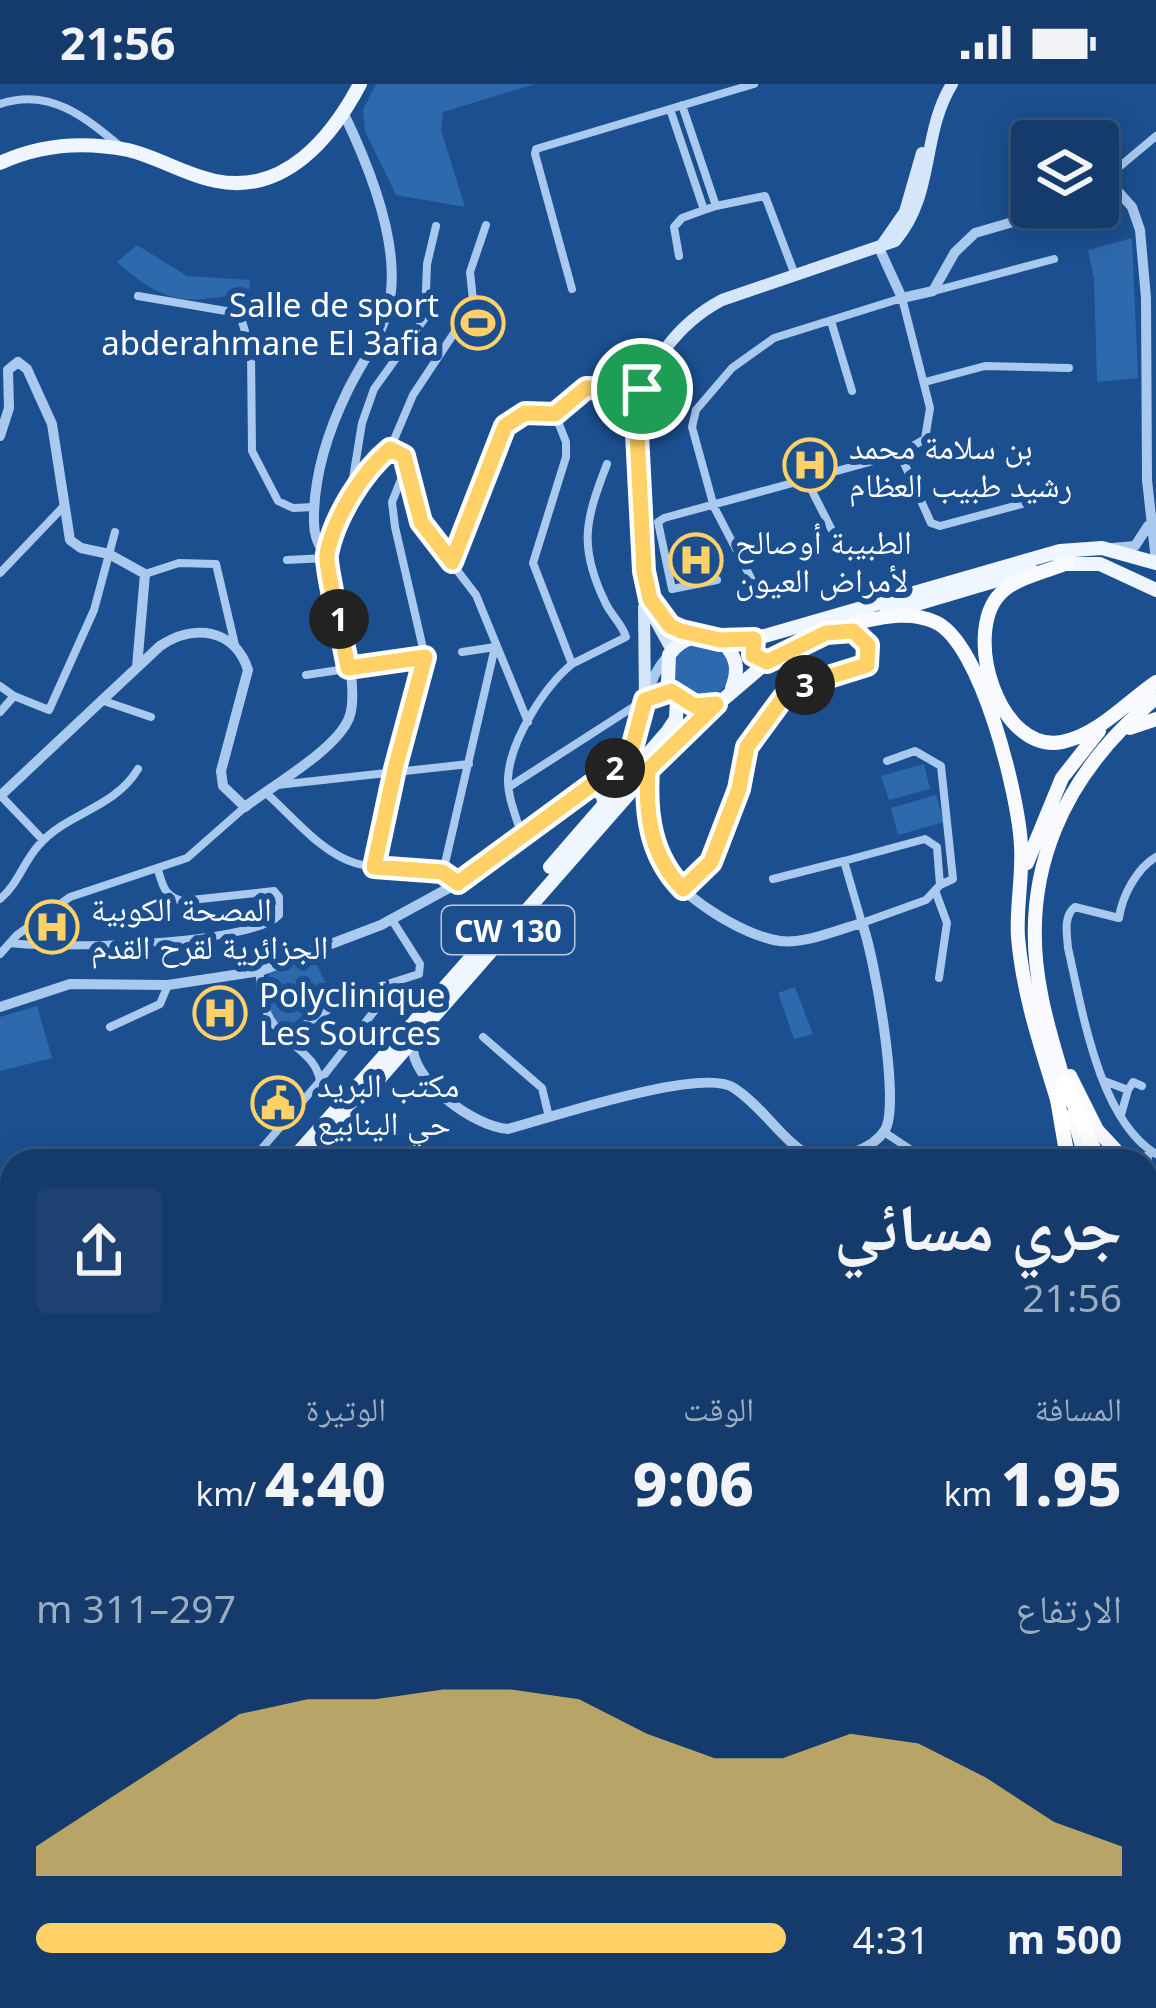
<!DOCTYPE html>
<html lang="ar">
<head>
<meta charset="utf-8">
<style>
  body { margin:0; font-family:"Noto Sans","Noto Naskh Arabic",sans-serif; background:#1d4271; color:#f1f3f6; direction:rtl; height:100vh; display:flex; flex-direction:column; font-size:45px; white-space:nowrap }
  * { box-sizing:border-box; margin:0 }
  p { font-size:39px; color:#9dadc1 }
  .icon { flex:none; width:66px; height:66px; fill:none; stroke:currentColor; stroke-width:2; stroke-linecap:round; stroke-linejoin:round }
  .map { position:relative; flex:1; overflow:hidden; direction:ltr }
  .details { position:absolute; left:0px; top:1065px; width:1158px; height:861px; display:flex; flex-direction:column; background:#143b6b; border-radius:36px 36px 0 0; box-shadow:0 6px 30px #0003,0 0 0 3px #33557e; direction:rtl }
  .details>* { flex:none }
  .controls { position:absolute; left:1011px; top:36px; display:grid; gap:24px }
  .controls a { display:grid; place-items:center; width:108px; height:108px; border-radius:12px; background:#143b6b; box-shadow:0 6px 30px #0003,0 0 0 3px #33557e; font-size:60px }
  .pin { position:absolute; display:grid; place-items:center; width:102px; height:102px; color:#fff; margin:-51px; border:6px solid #fff; border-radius:50%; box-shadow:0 3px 12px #0007 }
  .km { position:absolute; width:60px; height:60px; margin:-30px; border-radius:50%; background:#222; color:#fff; font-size:33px; line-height:60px; text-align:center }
  .round { display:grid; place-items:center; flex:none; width:126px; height:126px; border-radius:12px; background:#1d4271 }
  .summary { display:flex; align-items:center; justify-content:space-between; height:204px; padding:0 36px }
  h1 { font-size:66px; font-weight:800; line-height:90px }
  .figures { display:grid; grid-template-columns:repeat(3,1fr); gap:18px; height:204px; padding:12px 36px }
  .figures div { display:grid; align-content:center }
  .figures b { font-size:60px; font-weight:800 }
  .figures small { font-size:33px; font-weight:400 }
  .figures p { font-size:33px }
  .chart { height:336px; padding:24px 36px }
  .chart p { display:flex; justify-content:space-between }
  .chart svg { width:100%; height:216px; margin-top:12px; fill:#ffd166; opacity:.7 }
  ul { padding:0 36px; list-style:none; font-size:39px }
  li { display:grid; grid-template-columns:192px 144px 1fr; align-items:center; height:90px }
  li i { height:30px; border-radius:15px; background:#ffd166 }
  .status { display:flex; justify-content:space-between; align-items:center; height:84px; padding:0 60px; background:#143b6b; direction:ltr }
  .status svg { height:33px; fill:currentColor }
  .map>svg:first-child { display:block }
  .green { fill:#2e69ad }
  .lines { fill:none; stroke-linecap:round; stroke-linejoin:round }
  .minor { stroke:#a9c9ee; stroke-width:8 }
  .tertiary { stroke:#a9c9ee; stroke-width:10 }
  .secondary { stroke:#d6e6fa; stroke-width:12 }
  .primary { stroke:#f0f6ff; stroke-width:14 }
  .trunk { stroke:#f8faff; stroke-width:14 }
  .motorway { stroke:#fff; stroke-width:15 }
  .route-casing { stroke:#fff; stroke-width:24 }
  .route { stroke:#ffd166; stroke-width:15 }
  .labels { text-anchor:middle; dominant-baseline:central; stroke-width:12; stroke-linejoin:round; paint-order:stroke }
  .shield { fill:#1b4f8f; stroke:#bbcadd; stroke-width:3 }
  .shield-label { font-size:30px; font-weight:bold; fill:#fff }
  .poi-label { font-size:33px; fill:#fff; stroke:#1b4f8f; text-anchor:start }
</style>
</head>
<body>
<div class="status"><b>21:56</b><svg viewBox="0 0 49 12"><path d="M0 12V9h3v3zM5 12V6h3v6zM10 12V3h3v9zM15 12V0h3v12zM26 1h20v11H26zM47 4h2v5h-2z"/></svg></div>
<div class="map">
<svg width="1156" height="1924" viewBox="0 0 1156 1924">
  <rect width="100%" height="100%" fill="#1b4f8f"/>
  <path class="green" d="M376 0H535L443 28 441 46 465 123 396 111 365 47 363 26Z
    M1132 154 1138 294 1097 298 1094 194 1088 166Z
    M137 161 187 192 250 196 249 208C186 220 167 222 117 178Z
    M674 586a28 28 0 1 1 56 0a28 28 0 1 1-56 0Z
    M924 680 930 705 889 716 881 692Z
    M936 711 944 738 898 751 891 724Z
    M313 873 336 920 310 925 294 939 280 942C265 924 267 905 270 883Z
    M795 903 813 950 794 955 778 909Z
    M37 922 52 974 0 987V933Z"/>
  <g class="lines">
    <path class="minor" d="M0 20C49 3 85 33 121 63
      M682 21 716 122 765 112 795 191
      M670 25 704 126 716 122
      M1106 94 1156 52
      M679 172 674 143 682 134 704 126
      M572 205 535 70 536 65 754 0
      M934 207 1054 175
      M138 212 226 227 241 234 251 267 252 367 278 417 293 424 314 423
      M831 237 852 307
      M925 298 985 282 1069 284
      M390 365 413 311 468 228 473 216 470 188 486 141
      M900 370 931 439 940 442 1030 418
      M807 397 845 472 890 458
      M351 407 362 339 374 305 425 234 427 180 436 142
      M287 476 326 474C342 433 355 393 390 365L404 372 420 438 476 511 528 638
      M452 478 505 342 525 329 555 330 586 304 642 305
      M0 489 65 421
      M145 490 179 479 216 480 235 561
      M717 496 672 505 658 438 664 434 899 370 925 355 930 324 902 214 774 254 732 284 696 326 692 343 714 423 752 496
      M572 580 626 553C622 540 612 532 606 520 578 463 585 437 607 380
      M306 591 425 573
      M0 602 14 612
      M101 616 151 633
      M0 628 14 612 49 626 94 526 115 448
      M887 677 915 667 941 682 953 795 940 801
      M277 701 469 680
      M509 703 644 616
      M265 708C291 731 321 769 355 779 389 789 430 779 458 799
      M1 712 43 756
      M521 749C516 732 507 712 508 694 510 657 544 603 572 580L533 479 566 373V358L555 330
      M1156 773C1137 784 1122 812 1119 834L1075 823C1063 832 1067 850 1068 864 1082 925 1099 1036 1156 1070
      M374 783 395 685 425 573 395 443 392 418 406 383
      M443 788 495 563 462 568
      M773 795 844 777 862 839 926 816 940 801 937 763 925 755 844 777
      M936 809 947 839 939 894
      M0 815C19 799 23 778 39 761 66 729 114 725 138 685
      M10 859C55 865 252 861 279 831V813L274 807 182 817C164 812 163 802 158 786
      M0 870 17 851 70 813 187 774 245 723
      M304 941 350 912 419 890 420 880 392 836
      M110 943 160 920 168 901
      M483 953 542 1004 549 1033
      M321 995 397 898
      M1107 998 1128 1006 1133 998 1142 1002
      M1121 1031 1128 1006
      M884 1048 928 1077
      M251 1077 320 997C314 957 257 960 260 887
      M1146 1087 1149 1066
      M1146 1097 1156 1108
      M0 1122 12 1133
      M0 1254 12 1240
      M0 1665 12 1656
      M0 1709 12 1724
      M0 1787 12 1792
      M0 1869 12 1873
      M218 1914 221 1924
      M272 1914 281 1924
      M45 1924 52 1914
      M128 1924 130 1914
      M381 1924 388 1914
      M1108 1924 1156 1917"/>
    <path class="tertiary" d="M1098 100 1106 94 1132 123 1140 146 1146 214 1147 396 1156 477
      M880 166 902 214 933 207 955 168 975 149 1065 123
      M0 352 9 324 8 286 18 278 27 285 52 340 70 456 81 464 109 470 145 490 137 583
      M1112 464 1135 462 1148 442
      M648 690C646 716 648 749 658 774 674 809 742 852 780 857 806 860 837 846 862 839 874 871 901 1019 885 1046 872 1067 840 1073 818 1077
      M0 712 160 562C194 539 235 545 248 586L221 687 223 702 245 723C272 702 337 665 349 634 361 605 337 513 328 481 323 465 314 457 314 439 313 393 328 347 348 306 361 279 381 254 388 224 403 166 369 82 344 30
      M684 805 711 778 738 705 747 663 783 614 806 600 867 581 868 561 853 547 843 548
      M0 923 70 900 168 901 260 887 381 841 458 799 623 676C646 644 640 600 669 571
      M413 958C408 995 474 1043 508 1045 549 1034 703 982 734 1004 766 1025 782 1059 818 1077
      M0 1288 12 1296
      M0 1482 12 1474
      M1146 1798 1156 1796"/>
    <path class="secondary" d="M880 164 905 128 922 69
      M644 523 645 616
      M656 525 670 542 693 551
      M672 566 644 516 636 330C648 280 677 240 722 216L895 157C935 111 921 50 952 0
      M689 1924 692 1914"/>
    <path class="primary" d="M0 79C41 60 83 57 128 66 158 73 185 91 216 97 285 111 332 53 360 0
      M1059 480H1100L1156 506
      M886 529 1031 486
      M720 556C736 570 740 584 732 604
      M716 620 685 618 668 598 669 571C690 540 722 558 754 555L1060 467 1102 464 1156 479
      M591 703 602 710 605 720
      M550 783 668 647 676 635 677 613
      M291 1077 508 832
      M307 1077 677 655 767 578 826 549 865 536
      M0 1378 12 1370"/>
    <path class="trunk" d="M1068 479C1047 487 1015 494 1000 510 962 550 999 670 1062 658 1098 651 1127 618 1156 598
      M854 539C880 534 909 526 935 538 981 558 1019 713 1021 762 1023 792 1016 823 1018 853 1023 912 1042 966 1059 1022
      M1130 644 1156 635
      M1027 779 1062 694 1099 647
      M1070 992 1097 1046 1126 1077
      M1067 1008C1058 975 1047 943 1041 910 1017 790 1064 689 1156 614
      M1073 1030 1086 1077
      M1146 1295 1156 1328
      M1146 1336 1156 1369"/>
    <path class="motorway" d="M1064 998 1099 1077
      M1057 1012 1068 1077
      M1146 1159 1156 1173
      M1146 1265 1156 1268
      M1146 1290 1156 1293
      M0 1419 12 1410
      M0 1450 12 1438"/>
  </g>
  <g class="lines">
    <g class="route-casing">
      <path id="route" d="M586 304 642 305 636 330 644 487 650 515 670 542 681 547 720 556 754 555 753 571 767 578 826 549 853 547 868 561 867 581 806 600 783 614 747 663 739 705 711 778 683 805C651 773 645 731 648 686L716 620 695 622 671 607 645 616 632 664 612 686 458 799 442 788 374 783 395 685 425 573 348 584C345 563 325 484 327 470 334 434 362 388 390 365L404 372 421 438 452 478 505 342 525 329 555 330Z"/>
    </g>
    <use href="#route" class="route"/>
  </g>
  <defs>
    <g id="stadium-ring" transform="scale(2.7)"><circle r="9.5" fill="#1b4f8f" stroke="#ffd166" stroke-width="1.5"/><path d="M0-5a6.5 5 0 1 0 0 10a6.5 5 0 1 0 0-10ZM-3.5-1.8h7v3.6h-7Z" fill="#ffd166"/></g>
    <g id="hospital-ring" transform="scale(2.7)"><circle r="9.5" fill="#1b4f8f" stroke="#ffd166" stroke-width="1.5"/><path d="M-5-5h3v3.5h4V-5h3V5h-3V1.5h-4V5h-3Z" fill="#ffd166"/></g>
    <g id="civic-ring" transform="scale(2.7)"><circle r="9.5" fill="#1b4f8f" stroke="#ffd166" stroke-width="1.5"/><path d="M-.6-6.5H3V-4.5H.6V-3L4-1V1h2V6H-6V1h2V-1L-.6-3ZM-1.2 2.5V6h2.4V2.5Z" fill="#ffd166"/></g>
  </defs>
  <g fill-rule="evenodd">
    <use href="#stadium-ring" x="478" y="239"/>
    <use href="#hospital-ring" x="810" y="381"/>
    <use href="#hospital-ring" x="696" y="476"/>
    <use href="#hospital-ring" x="52" y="843"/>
    <use href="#hospital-ring" x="220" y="929"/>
    <use href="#civic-ring" x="278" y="1019"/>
  </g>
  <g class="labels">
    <rect class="shield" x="442" y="822" width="132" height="48" rx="9"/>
    <g class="shield-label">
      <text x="508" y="846">CW 130</text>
    </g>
    <g class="poi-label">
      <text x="439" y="220" text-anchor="end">Salle de sport<tspan x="439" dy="38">abderahmane El 3afia</tspan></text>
      <text x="849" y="362">بن سلامة محمد<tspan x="849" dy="38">رشيد طبيب العظام</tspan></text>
      <text x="735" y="457">الطبيبة أوصالح<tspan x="735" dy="38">لأمراض العيون</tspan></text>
      <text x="91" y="824">المصحة الكوبية<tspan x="91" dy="38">الجزائرية لقرح القدم</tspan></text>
      <text x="259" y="910">Polyclinique<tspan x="259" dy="38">Les Sources</tspan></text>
      <text x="317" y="1000">مكتب البريد<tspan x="317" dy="38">حي الينابيع</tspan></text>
    </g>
  </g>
</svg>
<div class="controls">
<a><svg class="icon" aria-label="layers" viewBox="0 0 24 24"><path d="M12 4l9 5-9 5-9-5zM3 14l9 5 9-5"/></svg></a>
</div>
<div class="pin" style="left:642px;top:305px;background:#1e9e55"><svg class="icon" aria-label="arrive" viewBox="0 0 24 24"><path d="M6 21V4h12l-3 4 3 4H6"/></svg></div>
<b class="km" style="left:339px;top:535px">1</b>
<b class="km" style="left:615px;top:684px">2</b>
<b class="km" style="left:805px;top:601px">3</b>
<section class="details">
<div class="summary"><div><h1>جري مسائي</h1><p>21:56</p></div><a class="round"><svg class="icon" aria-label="share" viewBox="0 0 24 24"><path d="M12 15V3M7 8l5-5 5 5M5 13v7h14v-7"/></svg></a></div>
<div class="figures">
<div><p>المسافة</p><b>1.95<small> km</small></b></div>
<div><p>الوقت</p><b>9:06</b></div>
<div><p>الوتيرة</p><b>4:40<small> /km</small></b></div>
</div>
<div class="chart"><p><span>الارتفاع</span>297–311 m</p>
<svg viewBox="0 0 160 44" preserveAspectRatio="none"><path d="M0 44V38L10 29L20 20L30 11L40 8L50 8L60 6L70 6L80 8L90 15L100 20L110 20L120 15L130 17L140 24L150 33L160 38V44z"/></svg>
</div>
<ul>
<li><b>500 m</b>4:31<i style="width:100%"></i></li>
</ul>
</section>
</div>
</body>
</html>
